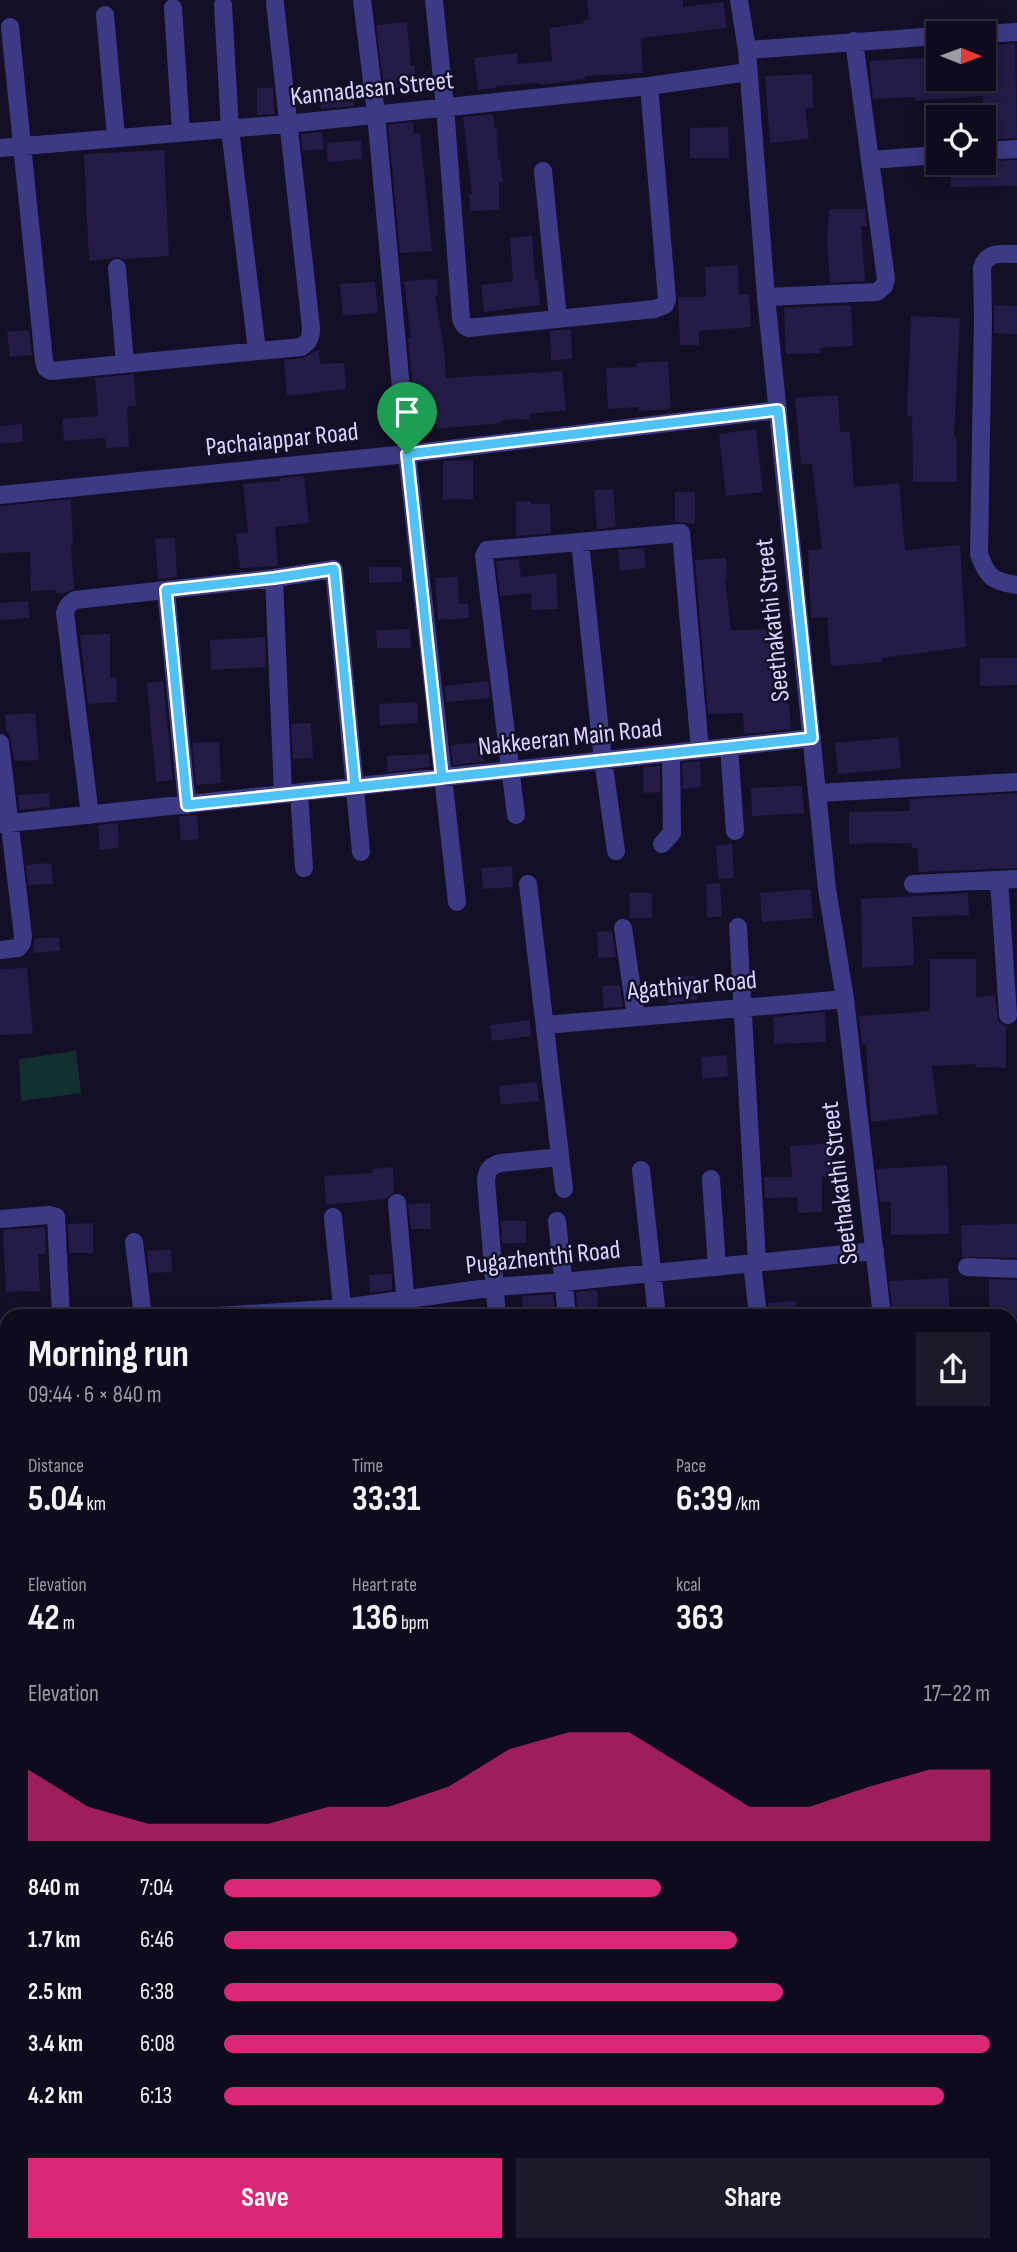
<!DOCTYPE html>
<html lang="en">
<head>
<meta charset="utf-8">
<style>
  body { margin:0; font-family:"Sofia Sans Condensed",sans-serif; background:#1c1929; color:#f1f3f6; height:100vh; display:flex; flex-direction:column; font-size:26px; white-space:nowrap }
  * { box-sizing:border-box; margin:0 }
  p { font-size:23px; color:#9b9ba3 }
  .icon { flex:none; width:38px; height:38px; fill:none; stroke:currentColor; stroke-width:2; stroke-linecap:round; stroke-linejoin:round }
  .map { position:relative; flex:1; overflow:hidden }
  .drawer { position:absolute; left:0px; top:1309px; width:1018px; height:943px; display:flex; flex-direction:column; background:#0e0b1c; border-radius:21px 21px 0 0; box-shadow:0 4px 18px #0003,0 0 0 2px #2e2b3b }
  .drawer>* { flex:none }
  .needle { width:46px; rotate:91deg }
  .controls { position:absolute; left:926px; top:21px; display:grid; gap:14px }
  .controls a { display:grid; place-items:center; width:70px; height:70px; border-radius:0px; background:#0e0b1c; box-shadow:0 4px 18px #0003,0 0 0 2px #2e2b3b; font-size:35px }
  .pin { position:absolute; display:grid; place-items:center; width:60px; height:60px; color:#fff; margin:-72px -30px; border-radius:50% 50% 50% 0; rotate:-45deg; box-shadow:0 0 7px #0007 }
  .pin .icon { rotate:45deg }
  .round { display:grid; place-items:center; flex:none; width:74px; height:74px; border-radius:0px; background:#1c1929 }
  .summary { display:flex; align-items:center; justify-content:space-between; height:119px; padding:0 28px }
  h1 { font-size:38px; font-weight:700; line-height:52px }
  .stats { display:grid; grid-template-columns:repeat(3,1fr); gap:10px; height:119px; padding:7px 28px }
  .stats div { display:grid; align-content:center }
  .stats b { font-size:35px; font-weight:700 }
  .stats small { font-size:19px; font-weight:400 }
  .stats p { font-size:19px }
  .chart { height:196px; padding:14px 28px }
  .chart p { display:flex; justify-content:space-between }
  .chart svg { width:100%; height:126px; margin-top:7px; fill:#db2777; opacity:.7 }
  .primary-button { display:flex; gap:14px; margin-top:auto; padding:14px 28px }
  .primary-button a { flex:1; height:80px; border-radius:0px; background:#db2777; color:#fff; font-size:28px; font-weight:700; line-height:80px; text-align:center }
  .primary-button a+a { background:#1c1929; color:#f1f3f6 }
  ul { padding:0 28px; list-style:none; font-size:23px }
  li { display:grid; grid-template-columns:112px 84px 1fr; align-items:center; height:52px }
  li i { height:18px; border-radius:9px; background:#db2777 }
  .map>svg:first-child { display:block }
  .green { fill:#12302f }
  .building { fill:#241b47 }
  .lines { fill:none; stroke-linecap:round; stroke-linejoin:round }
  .minor { stroke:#3d3a85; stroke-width:18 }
  .tertiary { stroke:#3d3a85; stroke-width:18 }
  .secondary { stroke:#6f6bff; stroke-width:18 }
  .route-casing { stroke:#fff; stroke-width:14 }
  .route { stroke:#4fc3f7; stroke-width:9 }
  .labels { text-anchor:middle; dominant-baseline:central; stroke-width:5; stroke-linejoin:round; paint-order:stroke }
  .street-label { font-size:26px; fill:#d9d4ff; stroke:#130f26 }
</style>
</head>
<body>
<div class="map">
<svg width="1017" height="2252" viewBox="0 0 1017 2252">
  <rect width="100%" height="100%" fill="#130f26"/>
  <path class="green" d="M76 1051 81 1093 21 1101 19 1059Z"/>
  <path class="building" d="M587 0H683V7L723 2 727 28 641 38 643 73 585 76V79L539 85V83L496 86V88L478 90 474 58 517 53 518 64 552 61 549 28 584 23 583 20 589 19Z
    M407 22 411 66H415V86L384 87 376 25Z
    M1015 43 1017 138 985 140 983 96 915 101V97L873 99 869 61 938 57V79H999L997 45Z
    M812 74 813 108 805 109 809 139 770 143 765 76Z
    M257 88H273L274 114 257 115Z
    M353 93 354 106 321 109 320 96Z
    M493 114 495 129H497L498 159H500L503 182H499V210L470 211 469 195 472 194 463 117Z
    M413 122 414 134 420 133 432 251 400 253 388 125Z
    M728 127 729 158H690V128Z
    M322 132 324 149 303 151 301 134Z
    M361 140 362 159 328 162 326 143Z
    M164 150 169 256 123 259 117 257 110 259 89 261 84 154Z
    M1017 160V186L951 187V163Z
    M829 209H865L867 226H861L865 281 830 283 827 240Z
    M532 236 535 279H538L540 305 484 312 481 285 513 281 510 238Z
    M738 265 739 295 749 294 751 327 699 331V345H680L678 297H706L705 267Z
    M437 279 438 296H435L444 349 446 378 562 371 566 410 530 414V419L502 420V423L437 429 436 411 415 412 408 339 411 338 404 281Z
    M375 282 378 313 343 316 340 284Z
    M851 305 853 346 820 348 821 353 786 354 784 308Z
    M994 305 1017 306V334L994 333Z
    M911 316 960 318 954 436H956L957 482H913L912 417 907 416Z
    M571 329 572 359 551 360 550 331Z
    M29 330 32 355 10 357 7 332Z
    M319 350 320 364 344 363 346 389 287 396 284 360 303 358Z
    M668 361 671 409 639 411V407L608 409 606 368 637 367V363Z
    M134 374 136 406H127L129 447 106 448 105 438 64 441 62 419 98 416 95 378Z
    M838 395 840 432H850L854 487 899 483 905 550 960 545 966 647 882 658V662L831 666 827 617 811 618 808 550 822 549 812 464H801L795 398Z
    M22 424 23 442 0 444V426Z
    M756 429 763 492 726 496 719 434Z
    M473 460V499L443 500V461Z
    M304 476 309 523 275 527 278 566 240 568 236 533 248 532 243 484 280 481V478Z
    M613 489 616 527 597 529 594 490Z
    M675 492H695V524L675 522Z
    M71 499 73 546H71L74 589 65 593H56V590L31 591 30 552 0 553V506Z
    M531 501V504H550L551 533 516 536V502Z
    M175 538 177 577 158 579 155 539Z
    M644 548 646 568 620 571 618 550Z
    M726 558 727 580H725L731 630 783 629 787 704H789L791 729 744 734 743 713 708 714 695 560Z
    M519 559 521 577 556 573 558 609 532 610 531 593 500 596 496 561Z
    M369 567H402V582L369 583Z
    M458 577 459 604H468L469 618 438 620 435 578Z
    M28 601 30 618 0 620V603Z
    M410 629 411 648H377L376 630Z
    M110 634V678L116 677 117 702 88 704 80 635Z
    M265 637 266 667 211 670 210 640Z
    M980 658H1017V685L980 686Z
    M163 681 173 780 156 782 147 683Z
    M488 681 490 698 446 702 444 686Z
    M417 702 418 723 380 725 379 704Z
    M35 713 39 760 14 761 11 741 8 731H6L5 715Z
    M311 723 313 758 293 759 291 724Z
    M898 737 901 768 838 774 835 743Z
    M219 742 221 783 196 785 192 743Z
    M482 742 484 761 453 765 451 745Z
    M429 754 430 767 388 772 387 756Z
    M700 761 701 787 683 789 682 763Z
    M660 766V790L658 792 644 793 643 767Z
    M802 786 804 813 752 816 751 788Z
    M49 793 50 807 19 810 18 795Z
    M1017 793V868L919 872 917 848H912L911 843 849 844V812L910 811 909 799Z
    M197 815 199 839 181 841 179 816Z
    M118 823 119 848 100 850 98 825Z
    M732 844 734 878 718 879 716 845Z
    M51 863 53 884 28 885 26 865Z
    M512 866 513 887 483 889 481 868Z
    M720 883 722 917H707L706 884Z
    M811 889 813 918 762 922 760 893Z
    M629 893H652V918H630Z
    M968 893 969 915 912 917 914 965 862 968 861 899Z
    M612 931 616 957 598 958 597 932Z
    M59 937 60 951 33 953 34 939Z
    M930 959H976V997L995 995 998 1021 1006 1026V1068L976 1067V1064L932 1066 938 1114 871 1122 866 1044H862L859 1016 930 1011Z
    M27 968 33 1034 0 1035V969Z
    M695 976 697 1000 668 1003 667 977Z
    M620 985 623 1007 604 1008 602 986Z
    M825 1012 826 1042 774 1044 773 1017Z
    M530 1020 531 1036 492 1041 490 1025Z
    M727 1055 728 1076 702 1079 701 1057Z
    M537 1082 539 1101 501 1105 499 1086Z
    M831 1143 834 1176 822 1177V1212L798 1213 797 1197 765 1198 764 1177H792L790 1146Z
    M947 1165 949 1234 891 1235V1202H880L876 1169Z
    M393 1167 394 1192 386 1199 326 1205 324 1176 373 1173V1169Z
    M430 1203 431 1229H411L408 1204Z
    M501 1221H526V1243H502Z
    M93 1223V1253H69L68 1224Z
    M1017 1224V1258L962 1257 961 1225Z
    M45 1227 46 1254H38L40 1291 6 1292 3 1230Z
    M171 1249 172 1272 149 1273 147 1251Z
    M392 1274V1290L370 1293 369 1275Z
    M948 1278 950 1316H893L889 1281Z
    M989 1279 1017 1280V1316H989Z
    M597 1290 598 1316H578L576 1292Z
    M553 1294 556 1316H523L522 1296Z
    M796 1301 797 1316H769L768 1303Z"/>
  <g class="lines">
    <path class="minor" d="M362 0 376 114 407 454 457 902
      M434 0 445 107 461 319 464 325 468 328 655 309 665 305 667 299 649 86
      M223 5 230 130 257 350
      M173 8 181 132
      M105 15 116 137
      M10 27 44 361 46 368 51 371 301 347C309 342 311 338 311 328L275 3
      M984 34 1017 32
      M747 50 938 36
      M0 148 287 124 649 86 748 72
      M984 151 1017 149
      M871 160 938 155
      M543 171 558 318
      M1017 254C1003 254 986 251 982 268L983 317 979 554C987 577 993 582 1017 585
      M117 268 125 364
      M766 297 877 292 884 286 886 279 854 41
      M0 495 407 454 778 410
      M580 542 603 760 616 851
      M274 578 283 794
      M166 590 187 805
      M0 743 23 936 22 943 18 948 0 950
      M729 747 735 831
      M299 793 304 868
      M818 793 1017 782
      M90 815 65 613C67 606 69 604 75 600L274 578 334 569 361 852
      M516 815 484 556 487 550 681 533 700 750
      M0 824 812 738
      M662 844 672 833 671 754
      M999 880 1008 1015
      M528 884 564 1189
      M913 884 1017 879
      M738 927 757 1262
      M623 928 636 1017
      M545 1025 845 999
      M641 1170 657 1316
      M711 1179 717 1267
      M397 1203 407 1316
      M333 1217 343 1316
      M0 1219 49 1215 56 1217 61 1316
      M557 1221 567 1316
      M134 1242 143 1316
      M752 1263 758 1316
      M967 1267 1017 1269
      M217 1316 343 1308 495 1287 563 1282 875 1251
      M497 1316 486 1181C487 1170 489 1167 500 1163L560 1157
      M0 1342H7
      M0 1880H7
      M1012 1948H1017
      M0 2009 7 1975
      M951 2245V2252
      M66 2252 67 2245
      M155 2252V2245
      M261 2252 262 2245
      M366 2252 367 2245
      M465 2252 466 2245
      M556 2252 557 2245
      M646 2252 648 2245
      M735 2252 736 2245
      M835 2252 836 2245"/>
    <path class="tertiary" d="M739 0 747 50 766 297 827 889 845 999 882 1316"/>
    <path class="secondary" d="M0 1690 7 1689
      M1012 1835H1017"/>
  </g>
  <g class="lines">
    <g class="route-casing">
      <path id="route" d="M407 454 442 778 187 805 166 590 274 578 334 569 355 787 812 738 778 410 407 454"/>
    </g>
    <use href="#route" class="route"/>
  </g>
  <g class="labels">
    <g class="street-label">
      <text transform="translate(372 89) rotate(-6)">Kannadasan Street</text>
      <text transform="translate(282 440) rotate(-6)">Pachaiappar Road</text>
      <text transform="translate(773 620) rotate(-96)">Seethakathi Street</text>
      <text transform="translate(570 738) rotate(-6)">Nakkeeran Main Road</text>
      <text transform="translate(692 986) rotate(-5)">Agathiyar Road</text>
      <text transform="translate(840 1183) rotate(-97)">Seethakathi Street</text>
      <text transform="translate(543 1258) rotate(-6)">Pugazhenthi Road</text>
    </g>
  </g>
</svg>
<div class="controls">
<a><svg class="needle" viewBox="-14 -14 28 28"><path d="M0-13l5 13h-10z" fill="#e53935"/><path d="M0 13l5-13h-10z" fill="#9b9ba3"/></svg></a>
<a><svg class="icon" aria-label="locate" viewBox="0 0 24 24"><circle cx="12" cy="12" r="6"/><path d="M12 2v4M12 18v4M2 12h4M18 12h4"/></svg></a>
</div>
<div class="pin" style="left:407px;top:454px;background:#1e9e55"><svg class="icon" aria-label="arrive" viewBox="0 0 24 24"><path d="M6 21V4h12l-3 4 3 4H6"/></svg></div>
<section class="drawer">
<div class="summary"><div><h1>Morning run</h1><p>09:44 · 6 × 840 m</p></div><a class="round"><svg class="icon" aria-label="share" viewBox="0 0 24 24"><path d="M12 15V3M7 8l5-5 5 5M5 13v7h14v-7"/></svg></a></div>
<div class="stats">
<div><p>Distance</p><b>5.04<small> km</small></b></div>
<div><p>Time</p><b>33:31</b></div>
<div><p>Pace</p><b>6:39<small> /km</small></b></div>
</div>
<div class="stats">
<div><p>Elevation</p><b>42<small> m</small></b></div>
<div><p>Heart rate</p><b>136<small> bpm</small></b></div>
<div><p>kcal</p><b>363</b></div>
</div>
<div class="chart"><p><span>Elevation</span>17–22 m</p>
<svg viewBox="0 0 160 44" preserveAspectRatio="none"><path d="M0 44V19L10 32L20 38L30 38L40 38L50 32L60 32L70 25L80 12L90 6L100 6L110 19L120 32L130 32L140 25L150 19L160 19V44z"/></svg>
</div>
<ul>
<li><b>840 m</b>7:04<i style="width:57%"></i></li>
<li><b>1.7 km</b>6:46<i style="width:67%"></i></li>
<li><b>2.5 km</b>6:38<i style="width:73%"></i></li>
<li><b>3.4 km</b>6:08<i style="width:100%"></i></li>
<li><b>4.2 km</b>6:13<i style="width:94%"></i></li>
</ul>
<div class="primary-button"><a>Save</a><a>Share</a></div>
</section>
</div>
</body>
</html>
